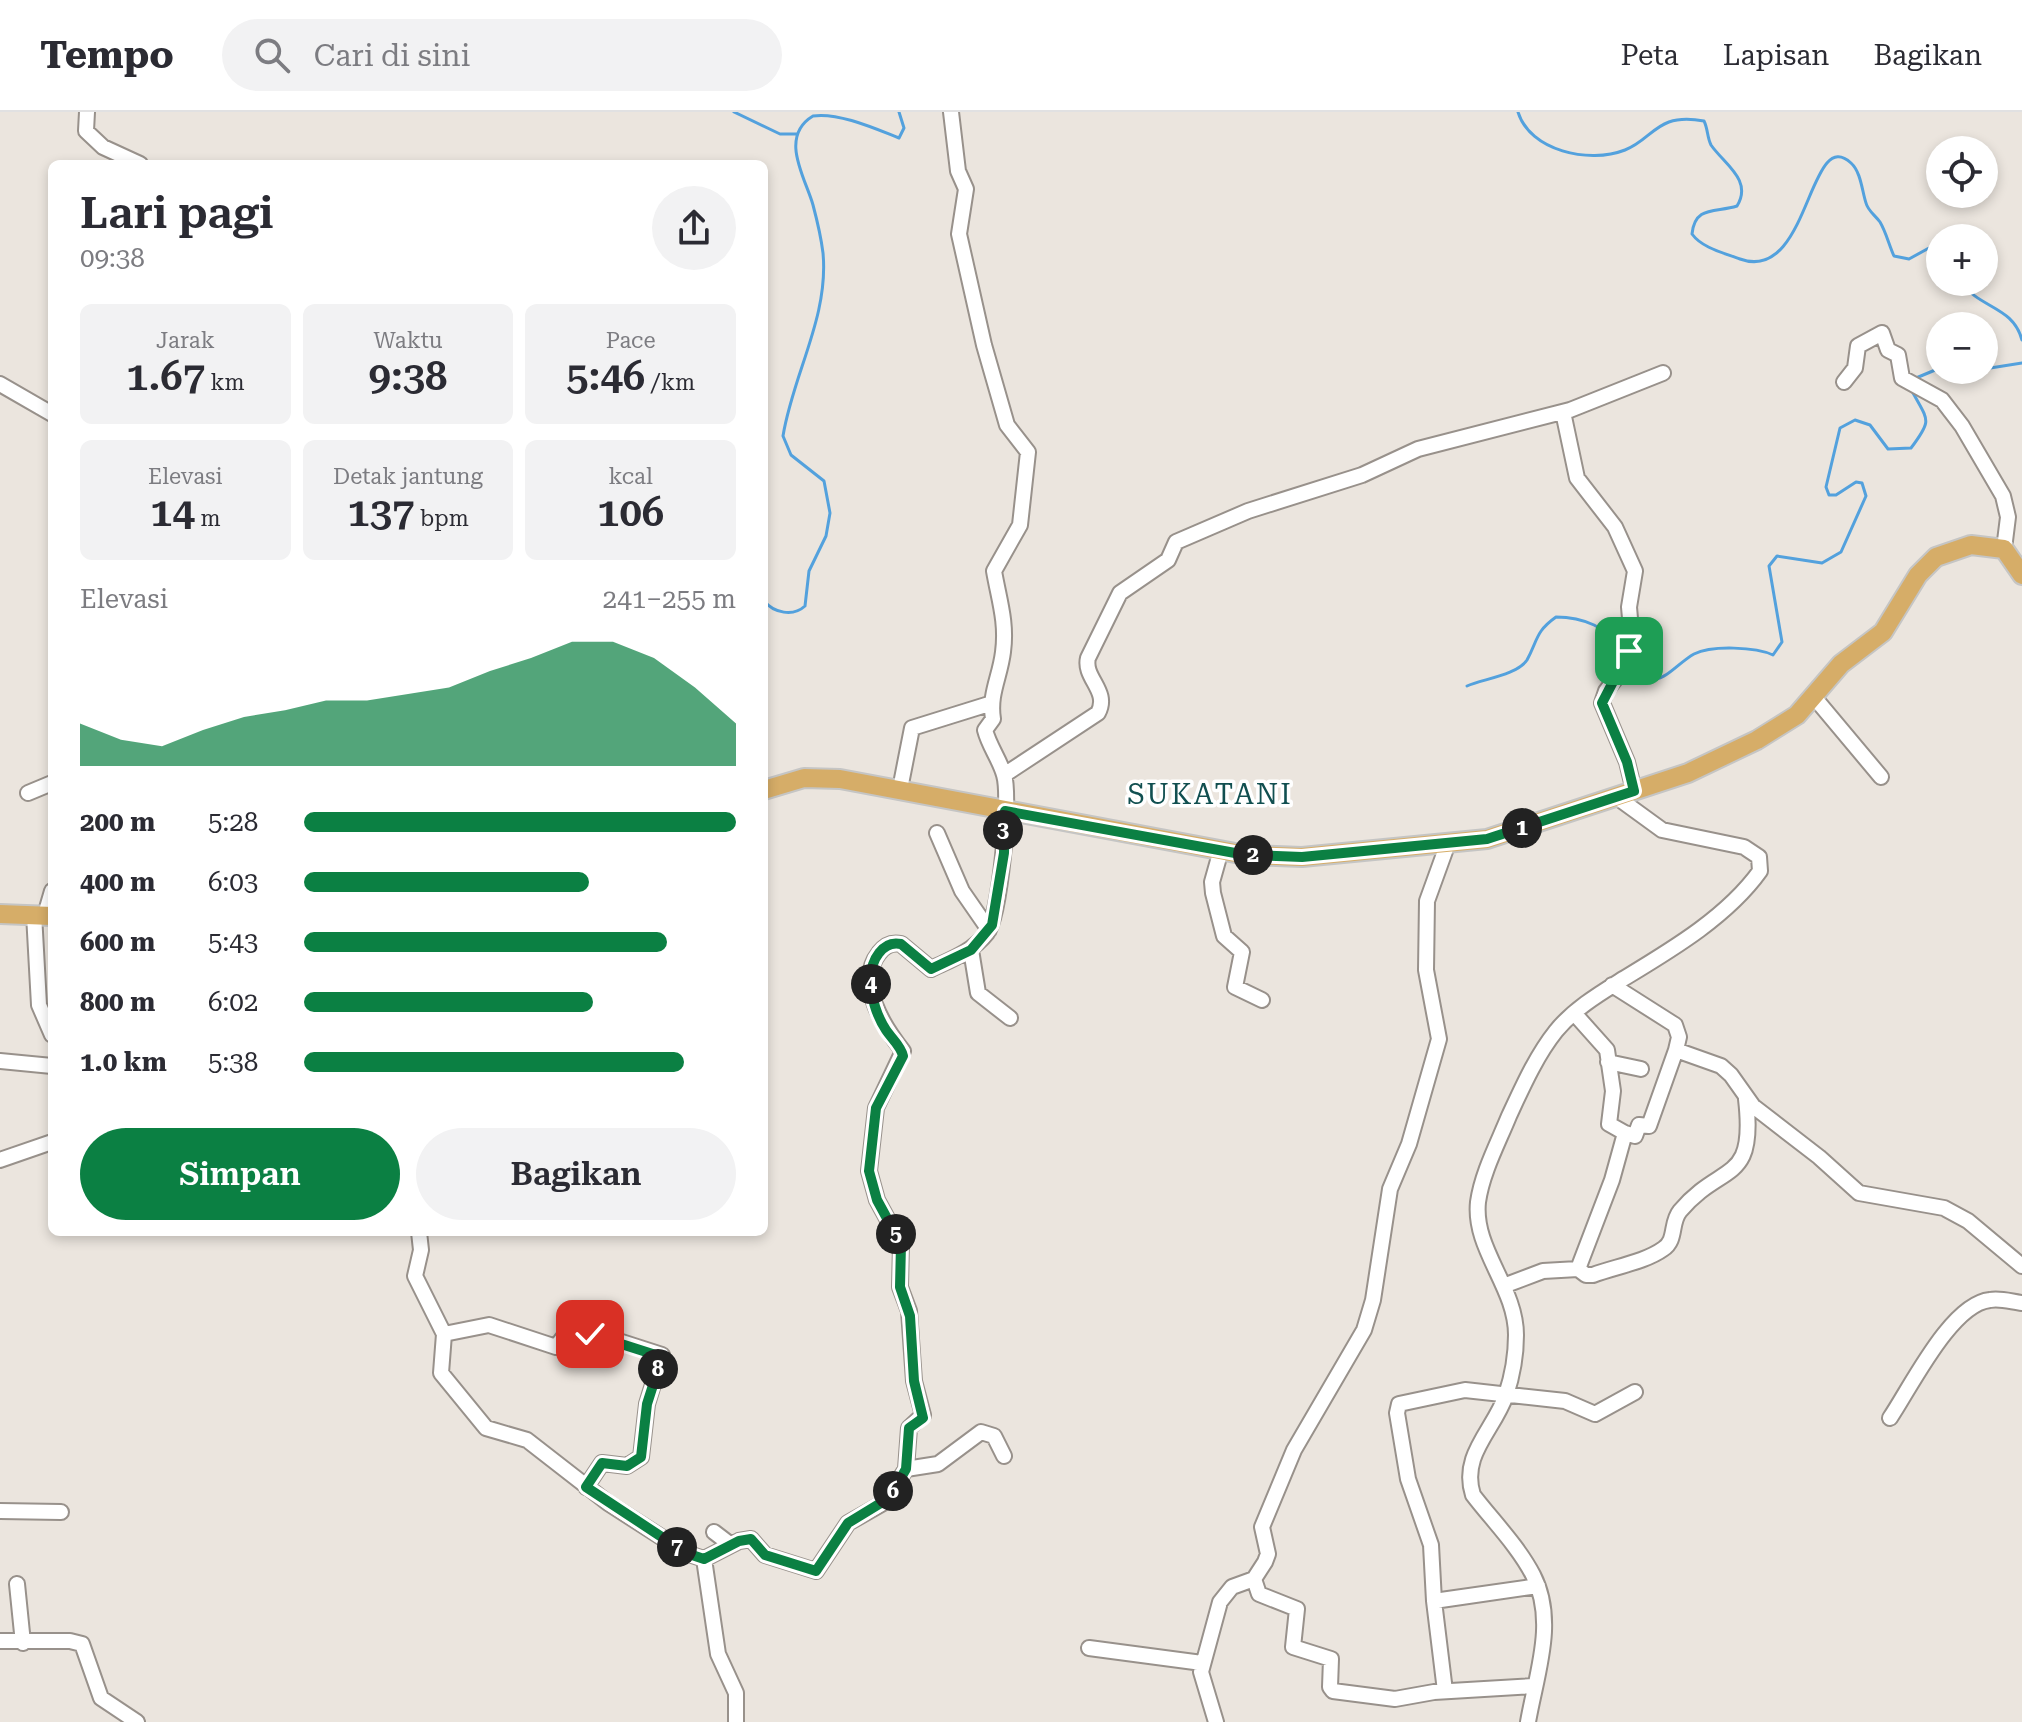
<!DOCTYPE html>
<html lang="id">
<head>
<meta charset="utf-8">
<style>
  body { margin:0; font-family:"Roboto Serif",serif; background:#f2f2f3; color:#2b2b33; height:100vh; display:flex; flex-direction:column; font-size:30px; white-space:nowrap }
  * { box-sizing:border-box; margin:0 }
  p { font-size:26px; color:#7c7c81 }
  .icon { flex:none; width:44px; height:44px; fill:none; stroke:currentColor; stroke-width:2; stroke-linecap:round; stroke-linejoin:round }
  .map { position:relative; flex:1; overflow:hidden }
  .drawer { position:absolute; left:48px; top:48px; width:720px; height:1076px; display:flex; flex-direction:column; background:#fff; border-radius:12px; box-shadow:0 4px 12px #0003 }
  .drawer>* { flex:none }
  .buttons { position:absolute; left:1926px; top:24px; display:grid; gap:16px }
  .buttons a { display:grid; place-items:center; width:72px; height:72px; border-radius:50%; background:#fff; box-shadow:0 4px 12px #0003; font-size:40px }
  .pin { position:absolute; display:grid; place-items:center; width:68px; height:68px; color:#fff; margin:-34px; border-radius:16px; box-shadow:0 4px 12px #0006 }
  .km { position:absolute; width:40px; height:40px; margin:-20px; border-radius:50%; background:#222; color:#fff; font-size:22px; line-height:40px; text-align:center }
  .round { display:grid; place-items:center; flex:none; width:84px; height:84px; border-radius:42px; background:#f2f2f3 }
  .headline { display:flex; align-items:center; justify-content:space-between; height:136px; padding:0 32px }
  h1 { font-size:44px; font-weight:600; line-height:60px }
  .metrics { display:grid; grid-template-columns:repeat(3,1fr); gap:12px; height:136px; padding:8px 32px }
  .metrics div { display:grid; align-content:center; border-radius:12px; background:#f2f2f3; text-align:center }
  .metrics b { font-size:40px; font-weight:600 }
  .metrics small { font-size:22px; font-weight:400 }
  .metrics p { font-size:22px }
  .chart { height:224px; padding:16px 32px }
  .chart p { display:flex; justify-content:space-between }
  .chart svg { width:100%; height:144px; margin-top:8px; fill:#0b8043; opacity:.7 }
  .primary-button { display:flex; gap:16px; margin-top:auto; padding:16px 32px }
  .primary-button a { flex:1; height:92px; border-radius:48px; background:#0b8043; color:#fff; font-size:32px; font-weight:600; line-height:92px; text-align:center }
  .primary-button a+a { background:#f2f2f3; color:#2b2b33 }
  ul { padding:0 32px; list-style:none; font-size:26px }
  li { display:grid; grid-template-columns:128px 96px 1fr; align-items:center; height:60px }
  li i { height:20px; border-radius:10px; background:#0b8043 }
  header { display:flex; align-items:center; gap:48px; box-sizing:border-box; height:112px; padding:0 40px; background:#fff; border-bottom:2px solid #e1e1e2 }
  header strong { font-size:38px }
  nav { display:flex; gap:44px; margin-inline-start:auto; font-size:28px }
  .search { width:560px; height:72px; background:#f2f2f3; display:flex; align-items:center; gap:20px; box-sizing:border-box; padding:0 28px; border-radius:44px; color:#7c7c81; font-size:30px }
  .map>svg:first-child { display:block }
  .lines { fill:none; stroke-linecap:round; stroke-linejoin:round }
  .stream { stroke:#53a1dd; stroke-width:3 }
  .minor-casing { stroke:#98918b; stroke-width:18 }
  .major-casing { stroke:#c5c5c4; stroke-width:22 }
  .minor { stroke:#fff; stroke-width:14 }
  .major { stroke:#d6ad68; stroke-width:18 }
  .route-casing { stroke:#fff; stroke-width:16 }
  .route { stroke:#0b8043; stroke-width:10 }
  .labels { text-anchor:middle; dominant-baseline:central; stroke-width:7; stroke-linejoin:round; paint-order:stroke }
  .quarter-label { font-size:28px; letter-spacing:2px; fill:#114f50; stroke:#fff }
</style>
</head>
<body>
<header>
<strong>Tempo</strong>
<div class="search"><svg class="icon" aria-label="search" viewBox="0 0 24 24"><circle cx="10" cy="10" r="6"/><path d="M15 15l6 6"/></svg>Cari di sini</div>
<nav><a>Peta</a><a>Lapisan</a><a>Bagikan</a></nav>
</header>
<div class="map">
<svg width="2022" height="1610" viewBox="0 0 2022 1610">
  <rect width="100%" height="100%" fill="#ebe5de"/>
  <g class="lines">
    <path class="stream" d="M734 0 780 22H797
      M1518 0C1530 39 1589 52 1625 38 1654 27 1656 0 1704 9 1708 17 1707 25 1711 33 1724 52 1753 68 1737 94 1716 101 1695 93 1692 122 1702 136 1724 141 1740 147 1810 172 1808 12 1851 51 1861 60 1862 79 1866 91 1868 99 1875 103 1880 110 1886 120 1889 133 1894 144L1909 147 1929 136 1940 139
      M1961 170C1980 197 2013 194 2022 228
      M1984 257 2022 251
      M1966 258H1981
      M1916 266 1940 256
      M764 489C774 501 793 505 805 494L809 459 826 424 830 401 824 369 791 343 783 324C793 262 829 205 823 141 821 125 817 108 813 93 806 67 778 25 813 4 838 0 876 17 899 26L904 16 899 0
      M1629 549C1653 589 1672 554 1694 542 1712 533 1756 535 1773 543L1782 530 1769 454 1777 444 1822 451 1841 440 1866 384 1862 371 1856 370 1836 383H1829L1826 375 1840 316 1855 308 1870 313 1888 337 1911 336C1933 307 1928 309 1912 279
      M1467 574C1483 567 1517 563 1527 548 1538 528 1535 520 1556 505 1582 505 1609 515 1623 539"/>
    <g class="minor-casing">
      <path id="minor" d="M87 0 86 19 103 35 140 52
        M1844 270 1855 256 1858 234 1882 221 1888 238 1898 243 1902 266 1942 288 1962 314 2003 384 2008 405 2004 437
        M0 272 52 302
        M1563 300 1577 366 1615 415 1635 459 1629 495 1632 529 1620 561 1606 579 1602 591 1627 650 1634 679
        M1814 585 1881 665
        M1004 663 1098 601C1110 579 1083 566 1088 546L1120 481 1168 448 1176 430 1248 399 1362 363 1418 337 1570 298 1663 261
        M900 677 912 616 989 592
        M28 681 52 671
        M937 721 962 779 989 818
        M1221 738 1212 770 1213 781 1224 824 1242 840 1235 875 1262 888
        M34 802 39 893 52 923
        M45 803 52 779
        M971 838 978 881 1010 906
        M1612 873 1675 913 1679 925 1676 938 1721 954 1731 963 1753 994 1819 1045 1859 1081 1944 1096 1968 1109 2022 1154
        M1574 901 1607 938 1613 979 1609 1012 1625 1021
        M0 949 52 954
        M1608 950 1641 957
        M0 1048 52 1030
        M419 1120 421 1138 415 1164 444 1222 441 1261 486 1316 527 1328 608 1391 686 1441 704 1447 718 1542 736 1581V1610
        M1578 1157 1586 1163H1593C1614 1155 1645 1150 1663 1137 1677 1128 1670 1111 1680 1099 1722 1049 1756 1074 1746 987
        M1506 1173 1543 1159 1578 1157 1612 1068 1625 1021 1635 1024 1639 1013 1649 1014 1676 938
        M444 1222 489 1213 556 1235 572 1214 662 1243 647 1292 641 1345 627 1354 602 1351 586 1375
        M1890 1306C1911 1275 1951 1192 1990 1188 2001 1186 2012 1190 2022 1191
        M906 1357 909 1316 923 1303 914 1269 909 1199 900 1175 901 1132 877 1088 869 1059 876 996 903 939C884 915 855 871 879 841 885 833 892 830 901 832L931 857C952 847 972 840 987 821 1000 804 1011 685 1004 663 1000 648 989 634 985 618L993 607C989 582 1000 565 1003 540 1007 510 999 488 994 459L1020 413 1028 340 1007 313 984 233 959 122 966 77 958 59 951 0
        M0 1399 61 1400
        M714 1420 731 1433
        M704 1447 739 1429 751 1427 765 1443 816 1459 848 1411 885 1390 906 1357 938 1352 981 1320 994 1324 1004 1344
        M1254 1467 1259 1482 1297 1497 1293 1535 1331 1547 1330 1575 1333 1579 1395 1587 1434 1580 1533 1574
        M17 1472 23 1531
        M1434 1489 1538 1474
        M0 1529H70L82 1532 101 1586 137 1610
        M1089 1536 1202 1551
        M1445 1579 1434 1489 1431 1433 1408 1367 1397 1301 1399 1292 1465 1278 1565 1289 1595 1302 1635 1280
        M1216 1610 1201 1560 1220 1490 1232 1475 1254 1467 1265 1450 1268 1442 1262 1415 1294 1338 1364 1218 1373 1188 1390 1077 1409 1032 1439 927 1426 858 1427 789 1448 731
        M1528 1610C1536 1563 1557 1509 1533 1463 1518 1434 1493 1409 1473 1383 1460 1343 1494 1318 1506 1283 1512 1265 1516 1242 1516 1223 1516 1175 1473 1137 1478 1090 1482 1061 1498 1031 1509 1004 1522 976 1536 944 1556 919 1574 897 1599 882 1623 867 1671 838 1727 805 1760 759L1759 745 1744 735 1662 718 1618 686"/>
    </g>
    <g class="major-casing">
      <path id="major" d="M764 678 804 666 840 667 1246 743 1302 745 1487 727 1688 661 1757 628 1797 603 1841 552 1883 520 1918 463 1936 445 1971 433 2004 437 2022 463
        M0 802 52 804"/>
    </g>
    <use href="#minor" class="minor"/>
    <use href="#major" class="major"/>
  </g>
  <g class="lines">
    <g class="route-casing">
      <path id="route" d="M590 1222 662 1245 647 1292 641 1345 627 1354 602 1351 586 1375 686 1441 704 1447 739 1429 751 1427 765 1443 816 1459 848 1411 889 1386 906 1357 909 1316 923 1306 914 1269 910 1204 900 1175 901 1132 877 1088 869 1059 876 996 903 944C901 934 892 927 886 918 873 898 863 861 879 841 885 833 892 830 901 832L931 857 971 838 992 813 1004 741 1005 699 1246 743 1302 745 1487 727 1634 679 1627 650 1602 591 1629 539"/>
    </g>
    <use href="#route" class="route"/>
  </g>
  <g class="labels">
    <g class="quarter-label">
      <text x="1210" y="682">SUKATANI</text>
    </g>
  </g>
</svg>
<div class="buttons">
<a><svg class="icon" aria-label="locate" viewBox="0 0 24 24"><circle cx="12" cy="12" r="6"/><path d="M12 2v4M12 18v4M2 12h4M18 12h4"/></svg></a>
<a>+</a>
<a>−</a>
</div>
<div class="pin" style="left:1629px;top:539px;background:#1e9e55"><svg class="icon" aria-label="arrive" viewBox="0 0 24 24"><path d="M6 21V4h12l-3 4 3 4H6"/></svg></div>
<div class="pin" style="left:590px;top:1222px;background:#d93025"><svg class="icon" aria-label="check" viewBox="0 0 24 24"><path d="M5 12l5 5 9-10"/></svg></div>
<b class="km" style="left:1522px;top:716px">1</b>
<b class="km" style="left:1253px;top:743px">2</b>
<b class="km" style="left:1003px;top:718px">3</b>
<b class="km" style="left:871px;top:872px">4</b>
<b class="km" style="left:896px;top:1122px">5</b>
<b class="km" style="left:893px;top:1379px">6</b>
<b class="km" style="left:677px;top:1435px">7</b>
<b class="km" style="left:658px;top:1257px">8</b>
<section class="drawer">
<div class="headline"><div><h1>Lari pagi</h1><p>09:38</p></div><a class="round"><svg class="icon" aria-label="share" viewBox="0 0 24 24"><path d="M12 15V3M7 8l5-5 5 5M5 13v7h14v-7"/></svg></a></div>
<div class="metrics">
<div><p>Jarak</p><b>1.67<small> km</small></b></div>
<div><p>Waktu</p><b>9:38</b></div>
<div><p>Pace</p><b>5:46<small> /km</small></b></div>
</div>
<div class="metrics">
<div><p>Elevasi</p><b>14<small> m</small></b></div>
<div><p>Detak jantung</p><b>137<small> bpm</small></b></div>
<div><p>kcal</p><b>106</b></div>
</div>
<div class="chart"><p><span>Elevasi</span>241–255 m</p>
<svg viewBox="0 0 160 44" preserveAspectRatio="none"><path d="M0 44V31L10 36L20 38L30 33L40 29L50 27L60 24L70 24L80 22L90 20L100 15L110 11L120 6L130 6L140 11L150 20L160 31V44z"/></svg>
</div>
<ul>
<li><b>200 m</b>5:28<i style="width:100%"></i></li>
<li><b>400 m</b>6:03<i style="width:66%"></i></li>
<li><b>600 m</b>5:43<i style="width:84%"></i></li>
<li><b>800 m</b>6:02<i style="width:67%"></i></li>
<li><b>1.0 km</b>5:38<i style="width:88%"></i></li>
</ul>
<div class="primary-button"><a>Simpan</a><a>Bagikan</a></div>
</section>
</div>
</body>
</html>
